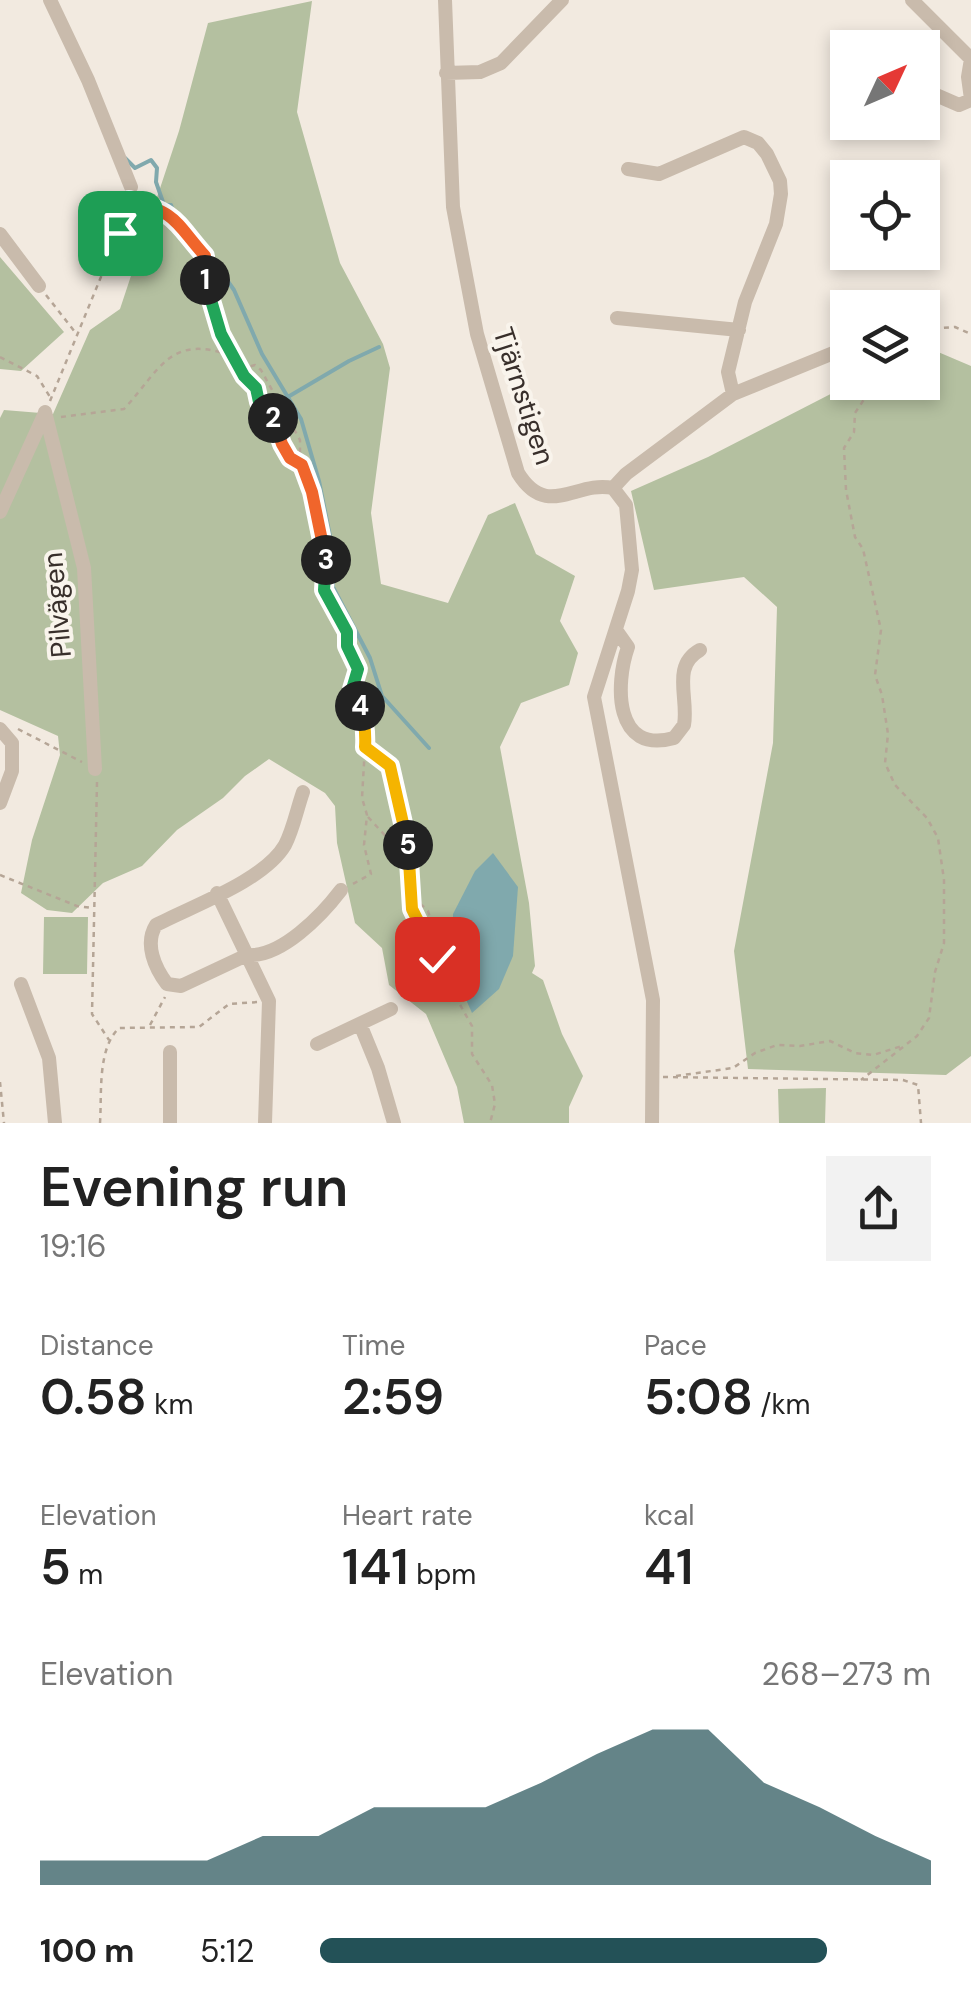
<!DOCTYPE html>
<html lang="en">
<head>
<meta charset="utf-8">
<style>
  body { margin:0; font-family:"DM Sans",sans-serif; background:#f2f2f2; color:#222; height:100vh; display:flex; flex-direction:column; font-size:38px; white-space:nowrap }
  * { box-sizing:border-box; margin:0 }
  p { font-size:32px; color:#767676 }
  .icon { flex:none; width:55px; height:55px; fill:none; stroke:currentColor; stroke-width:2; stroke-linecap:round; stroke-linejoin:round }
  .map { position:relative; height:1123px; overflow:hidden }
  .details { display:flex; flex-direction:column; background:#fff; flex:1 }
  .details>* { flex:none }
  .needle { width:65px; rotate:46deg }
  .tools { position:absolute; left:830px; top:30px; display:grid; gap:20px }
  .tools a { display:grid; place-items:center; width:110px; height:110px; border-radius:0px; background:#fff; box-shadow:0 5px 15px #0003; font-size:50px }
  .pin { position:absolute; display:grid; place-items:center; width:85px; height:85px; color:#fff; margin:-42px; border-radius:20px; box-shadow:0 5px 15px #0006 }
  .km { position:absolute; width:50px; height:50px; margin:-25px; border-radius:50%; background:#222; color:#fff; font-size:28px; line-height:50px; text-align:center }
  .round { display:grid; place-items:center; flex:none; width:105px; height:105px; border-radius:0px; background:#f2f2f2 }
  .headline { display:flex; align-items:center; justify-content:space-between; height:170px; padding:0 40px }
  h1 { font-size:55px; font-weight:600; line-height:75px }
  .metrics { display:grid; grid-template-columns:repeat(3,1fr); gap:15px; height:170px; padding:10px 40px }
  .metrics div { display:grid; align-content:center }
  .metrics b { font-size:50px; font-weight:600 }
  .metrics small { font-size:28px; font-weight:400 }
  .metrics p { font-size:28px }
  .chart { height:280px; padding:20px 40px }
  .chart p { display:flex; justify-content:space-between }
  .chart svg { width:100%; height:180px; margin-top:10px; fill:#235157; opacity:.7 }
  ul { padding:0 40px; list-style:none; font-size:32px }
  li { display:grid; grid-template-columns:160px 120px 1fr; align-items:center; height:75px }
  li i { height:25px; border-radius:12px; background:#235157 }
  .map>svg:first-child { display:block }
  .green { fill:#b4c0a0 }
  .water { fill:#80a9ad }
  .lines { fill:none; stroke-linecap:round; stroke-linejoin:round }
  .stream { stroke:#80a9ad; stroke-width:4 }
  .path { stroke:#b5a596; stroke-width:2.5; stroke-dasharray:5 5; stroke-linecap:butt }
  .minor { stroke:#c9bbac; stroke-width:14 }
  .split-1-casing { stroke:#fff; stroke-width:20 }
  .split-2-casing { stroke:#fff; stroke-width:20 }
  .split-3-casing { stroke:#fff; stroke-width:20 }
  .split-4-casing { stroke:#fff; stroke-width:20 }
  .split-5-casing { stroke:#fff; stroke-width:20 }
  .split-6-casing { stroke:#fff; stroke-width:20 }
  .split-1 { stroke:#f0652b; stroke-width:12 }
  .split-2 { stroke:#22a559; stroke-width:12 }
  .split-3 { stroke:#f0652b; stroke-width:12 }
  .split-4 { stroke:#22a559; stroke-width:12 }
  .split-5 { stroke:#f5b400; stroke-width:12 }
  .split-6 { stroke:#f5b400; stroke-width:12 }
  .labels { text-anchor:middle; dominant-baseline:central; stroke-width:8; stroke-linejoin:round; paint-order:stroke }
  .street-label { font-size:28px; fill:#382f2b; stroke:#f9f4ec }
</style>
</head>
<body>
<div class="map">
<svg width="971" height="1123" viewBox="0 0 971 1123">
  <rect width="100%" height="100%" fill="#f2eae0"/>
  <path class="green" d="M312 1 297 112 340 263 383 344 390 368 371 513 381 584 448 603 488 515 515 503 536 554 575 576 560 621 578 653 569 685 521 703 500 747 529 903 535 966 532 973 543 980 562 1034 583 1076 569 1107V1123H464L457 1087 426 1014 389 985 382 948 355 923 337 843 335 806 325 793 269 759 245 776 223 798 177 830 142 866 103 883 72 913 47 910 21 893 32 840 60 755 58 736 0 710V418L4 410 53 414 90 330 120 309 179 131 208 23Z
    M0 257 64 332 21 371 0 369Z
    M924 346 971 366V1056L946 1075 748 1069 734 951 773 743 777 607 744 577 654 590 631 491 708 457 852 383 922 382Z
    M44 917H88L87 974H43Z
    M826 1088 825 1123H779L778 1089Z"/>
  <path class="water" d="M493 853 518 887 513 956 499 989 472 1013 452 968 453 914 475 871Z"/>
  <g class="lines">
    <path class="stream" d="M125 158 135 168 151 160 157 168 156 182 164 205H171L175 217 208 253 234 290 262 354 301 419 319 481 333 551V587L370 658 382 696 429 748
      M281 401 349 361 379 347"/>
    <path class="path" d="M129 200C178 213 174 221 205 256L204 274 221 334 244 376 256 388 259 402 276 421 290 457 302 465
      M46 295 75 332
      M935 324 942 328 955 327 971 334
      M0 357 37 376 50 397
      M836 364 841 372 848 374
      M241 369 255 365 261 370 300 440V457L312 491 326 556 324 590 347 631V646L358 669 351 689C358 702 359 719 366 729L362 798 367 815 364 845 371 874 351 885
      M859 382 865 398 855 413 854 432 844 448 846 490 855 537 863 549 881 630 875 675 882 695 888 734 885 763 895 785 927 818 938 838 944 880V943L935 972 929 1018 917 1036 861 1080
      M50 401 119 233 129 200
      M61 417 124 409C161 369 170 332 234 357
      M18 729 82 762
      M366 748 391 766 406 828 413 909 437 959 439 978 449 979
      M97 782 92 1014 109 1040
      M368 817 392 843 407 848
      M0 875 77 906 92 908
      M413 897 428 911 454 994 472 1026V1054L492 1085 495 1104 490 1123
      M150 1025 165 997
      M676 1076 733 1068 755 1053 777 1045 800 1046 830 1041 855 1053 873 1055 902 1046
      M663 1077 903 1080 918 1085 921 1123
      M0 1082 4 1123
      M100 1123C102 1094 97 1049 119 1028L199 1027 229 1004 258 1002"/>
    <path class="minor" d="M50 0 88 80 131 187
      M445 0 453 207 477 334 518 473C547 520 576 480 613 488L626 505 632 570 628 591 594 697 653 1000 652 1123
      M912 0 971 59 968 77 971 99
      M446 73 480 72 501 63 562 0
      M922 94 936 95 959 105 971 100
      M628 169 659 174 744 137 758 143 767 154 780 181 781 194 776 224 745 302 728 372 733 394
      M0 234 39 286
      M617 318 739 330
      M922 318 926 317
      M45 412 84 568 95 769
      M613 488 626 474 733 394 848 347
      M0 512 45 413
      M616 630 628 647C615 684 614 755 674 738L684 725C689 698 671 666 700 650
      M0 729 12 743V771L0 803
      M303 792C297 809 293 830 285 845 264 881 192 906 156 925 144 944 155 968 167 984L181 986 247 955C281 958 322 915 341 890
      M217 893 269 1001 265 1123
      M21 984 49 1058 55 1123
      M360 1024 378 1068 394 1123
      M317 1044 391 1009
      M170 1052V1123"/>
  </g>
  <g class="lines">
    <g class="split-1-casing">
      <path id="split-1" d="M120 233 129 200C178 213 174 221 205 256V280"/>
    </g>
    <g class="split-2-casing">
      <path id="split-2" d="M205 280 221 334 244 376 256 388 259 402 273 418"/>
    </g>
    <g class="split-3-casing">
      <path id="split-3" d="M273 418 282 444 290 458 302 465 312 492 326 560"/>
    </g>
    <g class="split-4-casing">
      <path id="split-4" d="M326 560 324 590 347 632V646L358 669 352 689 360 706"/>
    </g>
    <g class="split-5-casing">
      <path id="split-5" d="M360 706C364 719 366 733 365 747L390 766 408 845"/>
    </g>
    <g class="split-6-casing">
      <path id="split-6" d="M408 845 412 909 437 959"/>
    </g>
    <use href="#split-1" class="split-1"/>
    <use href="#split-2" class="split-2"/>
    <use href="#split-3" class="split-3"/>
    <use href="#split-4" class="split-4"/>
    <use href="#split-5" class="split-5"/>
    <use href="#split-6" class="split-6"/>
  </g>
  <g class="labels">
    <g class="street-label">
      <text transform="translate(524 396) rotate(72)">Tjärnstigen</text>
      <text transform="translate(57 605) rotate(-95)">Pilvägen</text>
    </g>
  </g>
</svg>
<div class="tools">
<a><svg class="needle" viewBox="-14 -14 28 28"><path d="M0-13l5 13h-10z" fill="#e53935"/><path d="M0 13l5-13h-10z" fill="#767676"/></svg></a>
<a><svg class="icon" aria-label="locate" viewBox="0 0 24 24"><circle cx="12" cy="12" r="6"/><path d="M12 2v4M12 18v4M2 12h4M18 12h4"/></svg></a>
<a><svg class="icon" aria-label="layers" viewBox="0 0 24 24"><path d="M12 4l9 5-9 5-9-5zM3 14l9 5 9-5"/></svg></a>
</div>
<div class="pin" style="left:120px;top:233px;background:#1e9e55"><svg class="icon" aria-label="arrive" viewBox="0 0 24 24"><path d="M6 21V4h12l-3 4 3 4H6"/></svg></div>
<div class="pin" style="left:437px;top:959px;background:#d93025"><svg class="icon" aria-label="check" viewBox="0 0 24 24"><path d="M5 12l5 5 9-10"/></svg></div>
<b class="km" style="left:205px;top:280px">1</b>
<b class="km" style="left:273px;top:418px">2</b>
<b class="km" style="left:326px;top:560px">3</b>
<b class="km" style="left:360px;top:706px">4</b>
<b class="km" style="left:408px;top:845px">5</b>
</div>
<section class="details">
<div class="headline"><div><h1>Evening run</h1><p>19:16</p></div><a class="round"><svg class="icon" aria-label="share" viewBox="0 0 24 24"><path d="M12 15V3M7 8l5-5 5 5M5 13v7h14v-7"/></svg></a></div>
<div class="metrics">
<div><p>Distance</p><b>0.58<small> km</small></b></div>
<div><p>Time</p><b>2:59</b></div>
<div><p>Pace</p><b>5:08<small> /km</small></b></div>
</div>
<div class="metrics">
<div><p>Elevation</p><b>5<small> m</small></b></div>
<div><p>Heart rate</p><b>141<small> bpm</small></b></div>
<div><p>kcal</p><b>41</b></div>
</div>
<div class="chart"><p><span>Elevation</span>268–273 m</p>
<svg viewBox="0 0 160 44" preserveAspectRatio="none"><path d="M0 44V38L10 38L20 38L30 38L40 32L50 32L60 25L70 25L80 25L90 19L100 12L110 6L120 6L130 19L140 25L150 32L160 38V44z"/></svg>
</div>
<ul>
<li><b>100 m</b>5:12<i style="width:83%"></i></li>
</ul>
</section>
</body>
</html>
